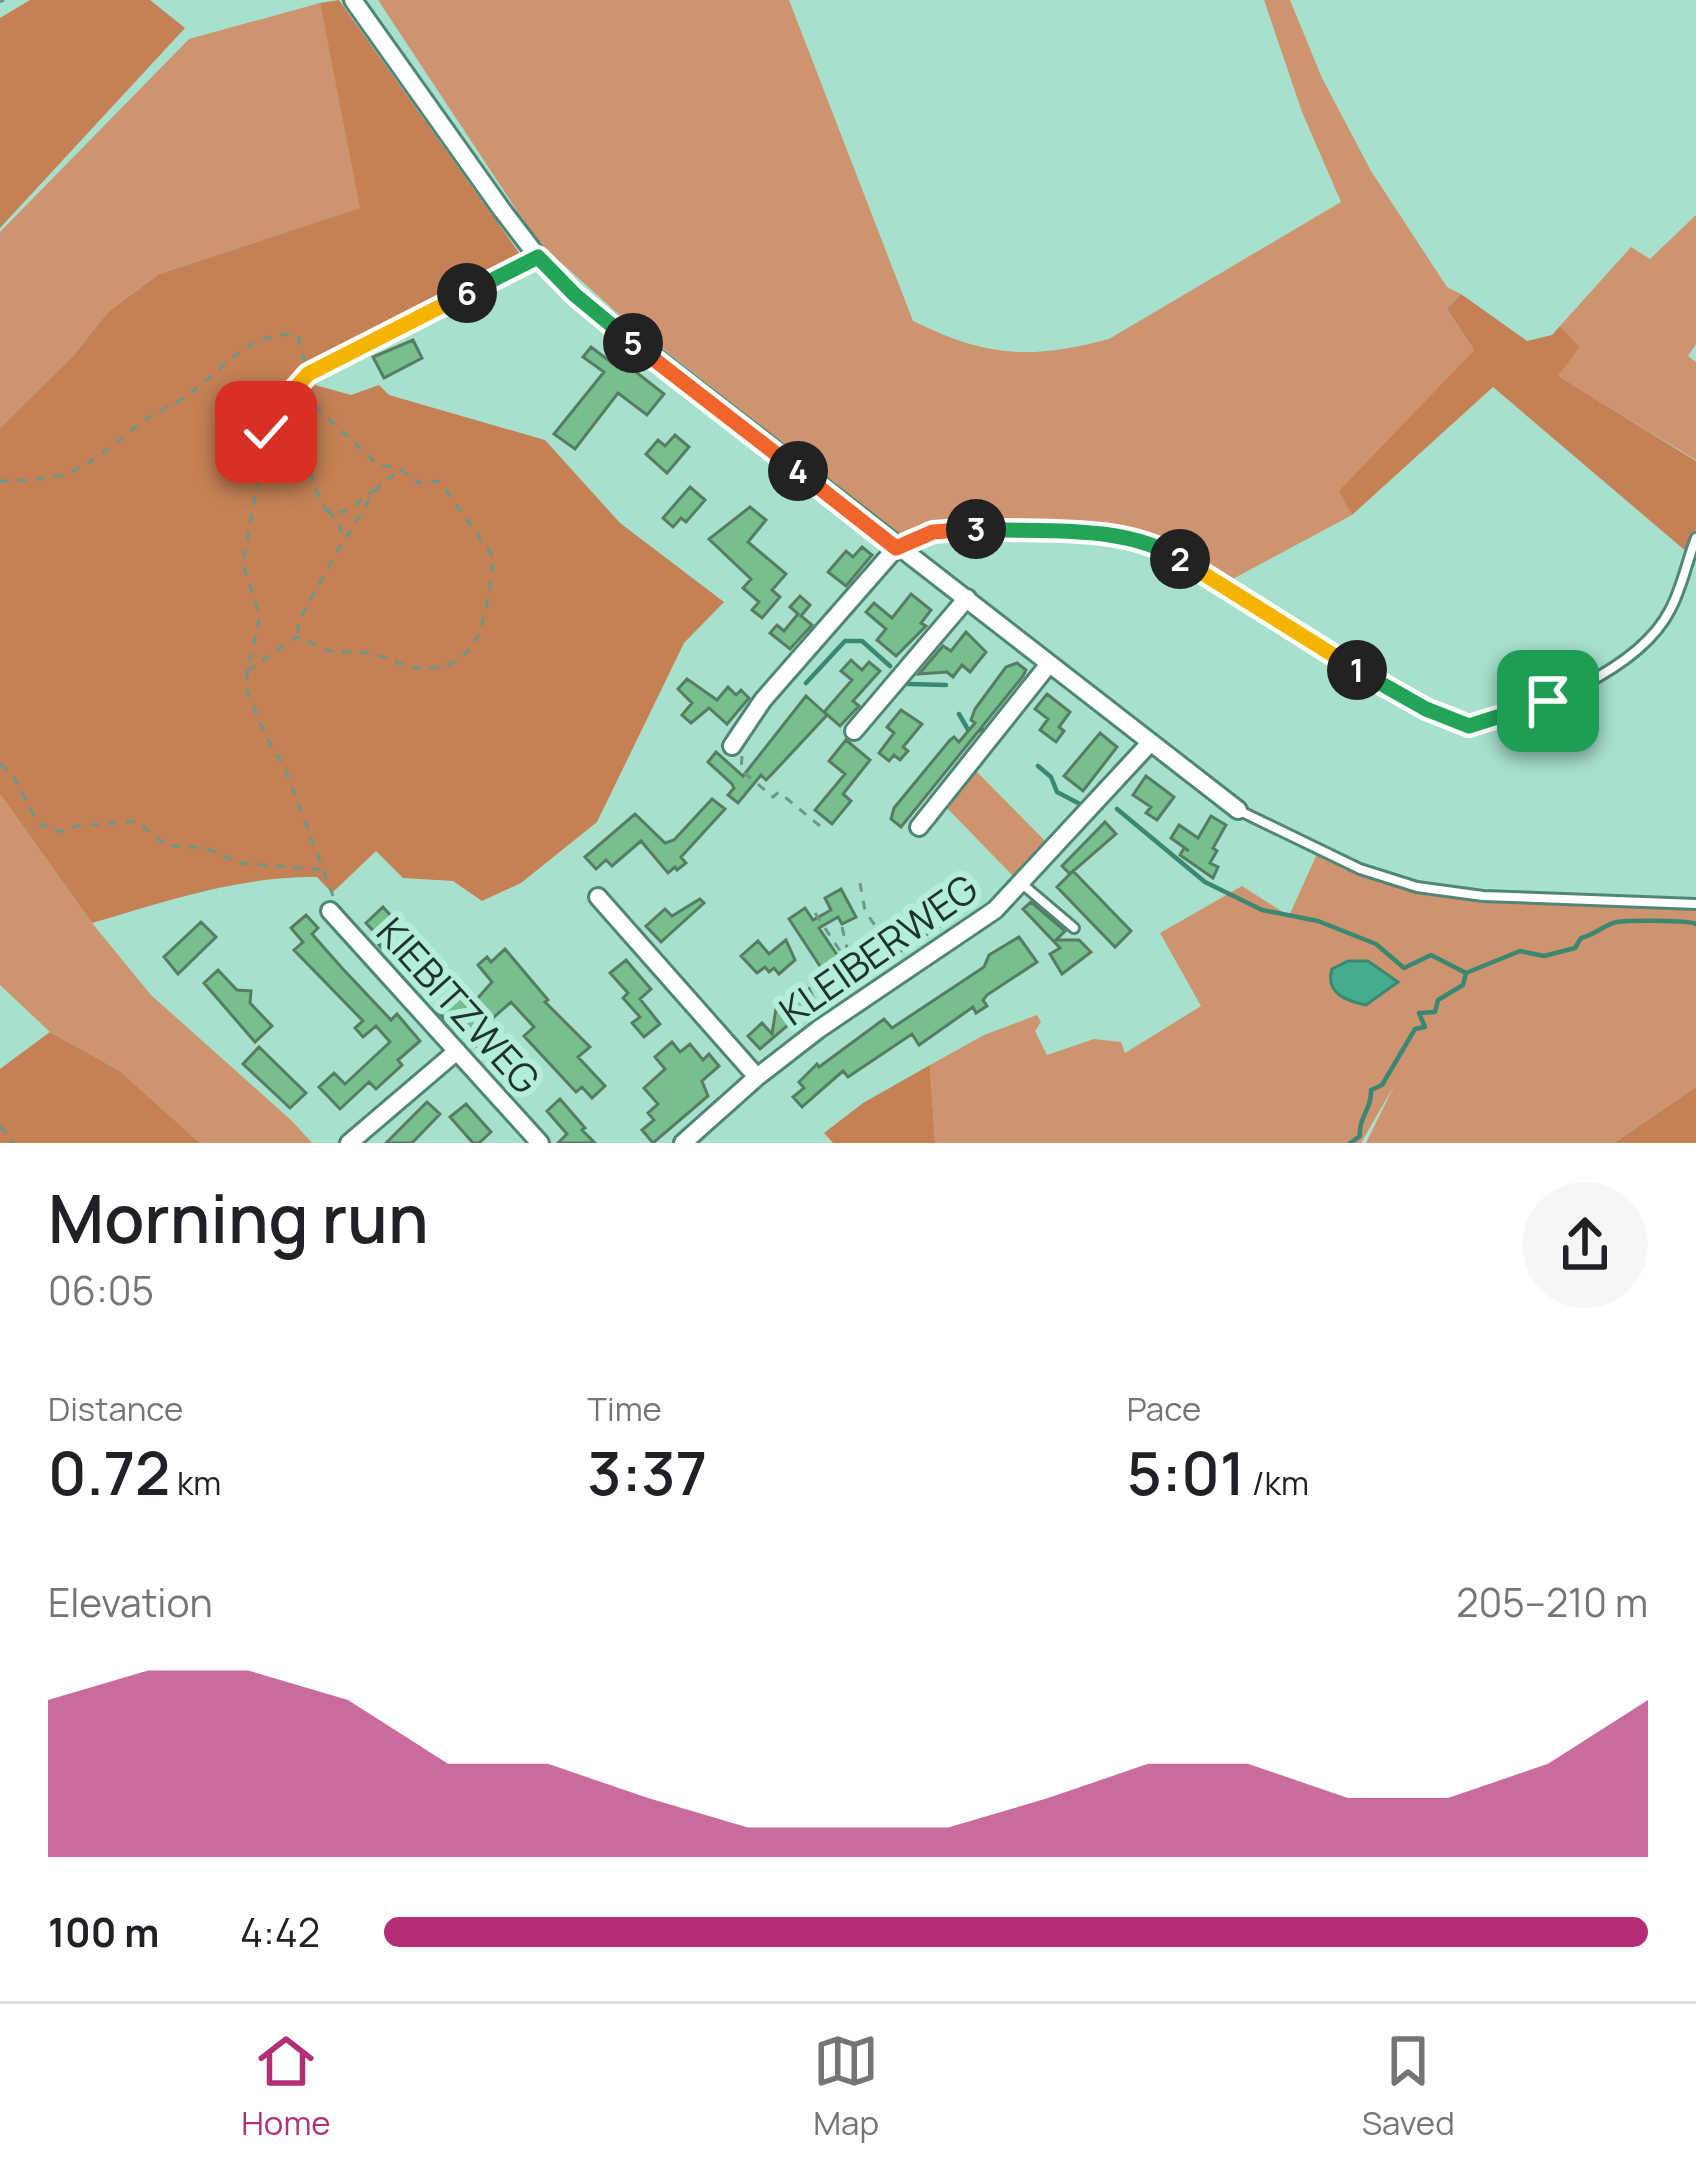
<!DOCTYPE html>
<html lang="en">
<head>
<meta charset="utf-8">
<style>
  body { margin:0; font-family:Manrope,sans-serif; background:#f6f6f6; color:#202124; height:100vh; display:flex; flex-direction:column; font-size:45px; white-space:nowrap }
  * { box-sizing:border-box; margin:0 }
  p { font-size:39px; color:#757577 }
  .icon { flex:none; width:66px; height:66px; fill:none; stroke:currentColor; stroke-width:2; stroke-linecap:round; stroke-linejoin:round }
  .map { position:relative; height:1143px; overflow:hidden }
  .drawer { display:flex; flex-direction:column; background:#fff; flex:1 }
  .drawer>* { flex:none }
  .pin { position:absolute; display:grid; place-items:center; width:102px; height:102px; color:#fff; margin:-51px; border-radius:24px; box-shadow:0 6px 18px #0006 }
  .km { position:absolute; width:60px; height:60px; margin:-30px; border-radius:50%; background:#222; color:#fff; font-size:33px; line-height:60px; text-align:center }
  .round { display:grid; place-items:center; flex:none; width:126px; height:126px; border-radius:63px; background:#f6f6f6 }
  .overview { display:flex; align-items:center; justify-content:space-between; height:204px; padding:0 48px }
  h1 { font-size:66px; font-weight:600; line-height:90px }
  .stats { display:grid; grid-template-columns:repeat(3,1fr); gap:18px; height:204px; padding:12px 48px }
  .stats div { display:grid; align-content:center }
  .stats b { font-size:60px; font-weight:600 }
  .stats small { font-size:33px; font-weight:400 }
  .stats p { font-size:33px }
  .chart { height:336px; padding:24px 48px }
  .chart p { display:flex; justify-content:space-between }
  .chart svg { width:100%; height:216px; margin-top:12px; fill:#b32f75; opacity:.7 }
  ul { padding:0 48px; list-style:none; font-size:39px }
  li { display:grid; grid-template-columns:192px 144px 1fr; align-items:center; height:90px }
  li i { height:30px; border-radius:15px; background:#b32f75 }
  .tabs { display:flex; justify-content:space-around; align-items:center; height:168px; border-top:3px solid #e0e0e0; background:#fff; font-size:33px; color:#757577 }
  .tabs a { display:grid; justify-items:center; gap:6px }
  .tabs .active { color:#b32f75 }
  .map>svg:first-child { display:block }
  .green { fill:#ce9470 }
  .forest { fill:#c58155 }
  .water { fill:#46ac90; stroke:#3a8872; stroke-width:3 }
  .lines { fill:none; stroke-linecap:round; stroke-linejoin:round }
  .stream { stroke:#3a8872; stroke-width:4.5 }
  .building { fill:#77bf8c; stroke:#567d61; stroke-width:3 }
  .lane-casing { stroke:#508675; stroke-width:14 }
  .street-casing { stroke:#508675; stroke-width:22 }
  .path { stroke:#6d9789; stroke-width:3; stroke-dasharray:9 9; stroke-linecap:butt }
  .lane { stroke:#fff; stroke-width:8 }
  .street { stroke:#fff; stroke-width:16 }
  .split-1-casing { stroke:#fff; stroke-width:24 }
  .split-2-casing { stroke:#fff; stroke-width:24 }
  .split-3-casing { stroke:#fff; stroke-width:24 }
  .split-4-casing { stroke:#fff; stroke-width:24 }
  .split-5-casing { stroke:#fff; stroke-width:24 }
  .split-6-casing { stroke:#fff; stroke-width:24 }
  .split-7-casing { stroke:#fff; stroke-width:24 }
  .split-1 { stroke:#22a559; stroke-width:15 }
  .split-2 { stroke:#f5b400; stroke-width:15 }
  .split-3 { stroke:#22a559; stroke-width:15 }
  .split-4 { stroke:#f0652b; stroke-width:15 }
  .split-5 { stroke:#f0652b; stroke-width:15 }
  .split-6 { stroke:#22a559; stroke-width:15 }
  .split-7 { stroke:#f5b400; stroke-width:15 }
  .labels { text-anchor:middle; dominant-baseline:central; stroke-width:12; stroke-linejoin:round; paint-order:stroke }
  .street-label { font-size:39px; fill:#1d332c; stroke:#b5eddb }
</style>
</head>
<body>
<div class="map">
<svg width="1696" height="1143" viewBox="0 0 1696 1143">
  <rect width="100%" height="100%" fill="#a8e0ce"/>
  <path class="green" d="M378 0H789L913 321C987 357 1029 360 1109 339L1341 202 1302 112 1264 0H1290L1322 78 1371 171 1447 287 1461 294 1447 309 1474 350 1340 491 1352 515 1227 582 1170 548 1118 533 954 522 901 543 789 448 615 311 537 241Z
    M320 3 361 208 159 274 108 312 73 356 0 428V232L189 39Z
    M1696 215V344L1688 356 1696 362V460L1557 376 1580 347 1560 326 1631 247 1650 259Z
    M974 769 1045 841 1013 876 944 805Z
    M0 794 92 923 151 995 292 1121 312 1143H200L120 1071 50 1032 0 985Z
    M1317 854 1352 869 1451 896 1696 907V1087L1614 1143H1366L1395 1084 1361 1143H935L930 1065 984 1035 1037 1015 1041 1022 1035 1031 1047 1055 1094 1039 1121 1042 1125 1053 1201 1006 1160 933 1242 886 1289 916Z"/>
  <path class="forest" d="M30 0H150L185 28 0 228V18Z
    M339 0 525 261 410 325 404 315 355 339 328 360 331 365 315 385 351 395 379 385 389 395 545 440 620 523 724 602 684 643 597 822 521 883 482 901 453 881 403 878 376 851 332 893 317 877C239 876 167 901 92 923L0 794V428L73 356 108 312 159 274 360 208 320 3Z
    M1461 294 1527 341 1552 335 1560 326 1580 347 1558 376 1696 461V529L1688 553 1493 387 1352 515 1339 491 1474 350 1447 309Z
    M50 1032 120 1071 200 1143H0V1069Z
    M930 1065 935 1143H833L824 1133 863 1103Z
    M1696 1087V1143H1614Z"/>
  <path class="water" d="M1348 961H1368L1398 982 1366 1005C1346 1001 1325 993 1332 969Z"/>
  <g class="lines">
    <path class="stream" d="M806 683 845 641H862L890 666
      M908 684 946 685
      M959 714 970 733 982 729
      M1038 766 1051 777 1057 792 1078 803
      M1117 809 1205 882 1262 910 1318 921 1376 944 1404 968 1431 955 1466 973 1520 951 1544 956 1575 948 1581 938C1595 935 1605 924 1617 922 1628 920 1689 920 1696 924
      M1350 1143 1360 1136C1358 1118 1372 1109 1371 1090L1382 1085 1415 1029 1425 1027 1419 1013 1435 1012 1438 1000 1463 985 1466 973"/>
  </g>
  <path class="building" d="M413 340 422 358 384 378 373 357Z
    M591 347 612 363 617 357 664 394 647 415 618 393 575 449 554 434 604 372 583 357Z
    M675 435 689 447 667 473 646 454 658 440 665 446Z
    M690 487 705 500 686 522 681 518 673 527 663 518Z
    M750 507 766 520 748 542 786 574 772 590 780 597 762 618 752 610 759 602 743 588 751 579 709 539Z
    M862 547 872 555 846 586 828 572 846 551 853 557Z
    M911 594 931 610 921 623 926 626 896 656 877 640 886 629 866 612 874 603 892 618Z
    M800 596 810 605 801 616 812 625 790 649 770 633 777 625 784 631 798 614 790 607Z
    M966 632 986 652 970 672 962 665 953 677 947 672 919 674 943 646 951 651Z
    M851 660 862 670 869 662 880 671 853 701 859 706 840 726 824 712 852 680 841 671Z
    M1017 663 1026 670 1023 676 901 827 891 819 894 808 950 740 954 737 959 742 975 723 971 720 975 709 1006 667Z
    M687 679 717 700 728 687 736 695 741 690 749 698 727 724 709 708 691 723 682 715 692 703 678 689Z
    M1047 694 1070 712 1059 727 1064 731 1056 742 1040 730 1048 719 1035 709Z
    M806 696 827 715 772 774 766 780 761 775 738 803 728 795 734 788 732 784 708 762 716 752 743 776Z
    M901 710 922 724 903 747 908 751 900 760 894 755 889 761 879 753 894 733 887 727Z
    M1100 733 1117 747 1083 791 1064 776Z
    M846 740 870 760 843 794 851 801 832 824 815 810 845 774 829 761Z
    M1146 776 1174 797 1157 820 1146 813 1151 807 1133 795Z
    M712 799 725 809 681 857 686 863 677 870 675 867 668 873 641 841 612 866 606 860 596 869 585 857 635 814 665 843 674 840Z
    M1211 816 1226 825 1213 848 1217 851 1210 863 1218 867 1213 878 1180 855 1184 848 1189 851 1171 838 1179 825 1198 838Z
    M1105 822 1116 834 1070 874 1062 866Z
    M1073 871 1131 931 1115 947 1057 887Z
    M841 889 856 917 842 924 838 917 819 928 854 980 837 992 789 919 805 908 813 920 831 910 825 898Z
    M700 899 704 903 661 942 646 926 665 909 672 916Z
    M1031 902 1065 931 1056 940H1079L1091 952 1062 974 1050 954 1060 948 1023 909Z
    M383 907 400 926 390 935 402 949 391 958 379 945 387 938 383 941 366 923Z
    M938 907H943L951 919 869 971 861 958 898 939 909 926Z
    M306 915 318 928 312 934 342 968 391 1020 397 1014 420 1041 398 1060 402 1065 376 1089 369 1082 340 1109 319 1087 334 1073 345 1084 390 1042 376 1026 363 1037 355 1028 363 1021 294 950 303 942 291 928Z
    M201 922 216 937 178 974 164 957Z
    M1019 937 1037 962 987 995 983 1000 987 1006 976 1013 973 1007 919 1045 912 1034 848 1077 843 1071 802 1107 793 1097 804 1088 799 1082 817 1064 819 1067 884 1019 892 1028 984 967 989 955Z
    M786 940 795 960 779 974 774 968 769 972 765 967 757 973 741 956 758 941 769 954Z
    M505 949 548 1000 545 1002 590 1047 578 1057 605 1086 592 1098 582 1087 576 1092 524 1036 534 1027 511 1002 486 1024 496 1036 480 1050 458 1026 454 1029 438 1012 457 994 469 1008 492 982 478 965 487 957 491 962Z
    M626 960 651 989 640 999 660 1024 644 1037 632 1023 640 1017 623 998 628 993 610 973Z
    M218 970 237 990 251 991 250 1003 272 1026 255 1042 204 983Z
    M809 989 815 1002 760 1049 748 1036 762 1023 772 1034 777 1002 792 994 797 1000Z
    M672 1042 680 1052 690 1044 703 1060 709 1054 719 1066 702 1081 708 1096 653 1143 642 1130 654 1120 648 1113 658 1104 644 1088 665 1069 655 1057Z
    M259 1047 306 1093 290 1108 243 1064Z
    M560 1099 585 1128 582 1130 595 1143H558L567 1134 547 1111Z
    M427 1102 440 1114 412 1143H386Z
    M466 1104 491 1132 479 1143H473L450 1117Z"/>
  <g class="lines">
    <g class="lane-casing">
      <path id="lane" d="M903 545 954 528 1118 536 1164 549 1371 679 1469 726C1533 712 1639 671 1670 610 1682 588 1687 561 1696 538
        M1240 811 1360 869 1417 887 1483 896 1696 904
        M1021 883 1074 928"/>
    </g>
    <g class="street-casing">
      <path id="street" d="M353 0 502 210 538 257 575 295 1238 810
        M854 731 967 598
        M732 746 763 700 896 548
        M919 827 1049 664
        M598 897 757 1077
        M330 911 540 1143
        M349 1143 457 1051
        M683 1143 757 1077 819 1029 995 910 1149 744"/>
    </g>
    <path class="path" d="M0 2 4 0
      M276 410 307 455 314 486 326 510 345 512 374 490
      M0 481C25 480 50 481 73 471 101 458 123 435 148 418 161 409 176 404 188 395 219 373 254 326 298 336L316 407 377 464 400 469 420 483 439 481 494 558C486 608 485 678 413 667 398 664 384 656 369 653 356 651 343 653 331 651 320 648 308 641 297 637L247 671
      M328 511 340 524 342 539
      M297 633 300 619 335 555 376 489 398 471
      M742 756 741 770 773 797 779 792 826 831
      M0 764 12 774 38 823 61 832 77 826 137 821 165 845 206 848 240 863 322 870
      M860 883 865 911 898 959
      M333 896 284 766 266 737 247 691V671L260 616 243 564 268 423 308 374 525 263
      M815 913 856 975 860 986
      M842 927 848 952 864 977
      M0 1126 14 1143"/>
    <use href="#lane" class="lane"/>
    <use href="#street" class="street"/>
  </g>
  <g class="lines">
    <g class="split-1-casing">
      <path id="split-1" d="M1357 670 1426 709 1469 726 1548 701"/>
    </g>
    <g class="split-2-casing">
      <path id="split-2" d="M1180 559 1357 670"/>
    </g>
    <g class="split-3-casing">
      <path id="split-3" d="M976 529C1042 533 1123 523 1180 559"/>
    </g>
    <g class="split-4-casing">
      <path id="split-4" d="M798 471 896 548 933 532 976 529"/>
    </g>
    <g class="split-5-casing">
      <path id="split-5" d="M633 343 798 471"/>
    </g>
    <g class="split-6-casing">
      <path id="split-6" d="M467 293 538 257 575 295 633 343"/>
    </g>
    <g class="split-7-casing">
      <path id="split-7" d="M266 432 276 410 308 374 467 293"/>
    </g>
    <use href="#split-1" class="split-1"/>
    <use href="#split-2" class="split-2"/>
    <use href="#split-3" class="split-3"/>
    <use href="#split-4" class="split-4"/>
    <use href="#split-5" class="split-5"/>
    <use href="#split-6" class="split-6"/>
    <use href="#split-7" class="split-7"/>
  </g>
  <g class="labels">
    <g class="street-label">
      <text transform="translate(878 949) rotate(-35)">KLEIBERWEG</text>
      <text transform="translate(459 1005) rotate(48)">KIEBITZWEG</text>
    </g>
  </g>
</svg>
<div class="pin" style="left:1548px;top:701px;background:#1e9e55"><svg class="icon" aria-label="arrive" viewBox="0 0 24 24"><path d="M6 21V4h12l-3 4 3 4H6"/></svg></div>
<div class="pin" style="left:266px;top:432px;background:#d93025"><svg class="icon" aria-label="check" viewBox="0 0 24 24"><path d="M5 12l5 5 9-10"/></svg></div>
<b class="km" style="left:1357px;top:670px">1</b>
<b class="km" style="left:1180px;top:559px">2</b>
<b class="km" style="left:976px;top:529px">3</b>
<b class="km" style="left:798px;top:471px">4</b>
<b class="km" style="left:633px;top:343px">5</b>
<b class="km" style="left:467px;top:293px">6</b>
</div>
<section class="drawer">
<div class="overview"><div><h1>Morning run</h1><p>06:05</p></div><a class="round"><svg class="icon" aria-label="share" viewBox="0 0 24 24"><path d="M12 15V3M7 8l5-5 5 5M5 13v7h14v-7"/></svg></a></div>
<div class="stats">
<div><p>Distance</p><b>0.72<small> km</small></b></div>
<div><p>Time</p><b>3:37</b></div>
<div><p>Pace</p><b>5:01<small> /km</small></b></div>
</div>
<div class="chart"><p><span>Elevation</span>205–210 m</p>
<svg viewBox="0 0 160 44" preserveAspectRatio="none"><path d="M0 44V12L10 6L20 6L30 12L40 25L50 25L60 32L70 38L80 38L90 38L100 32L110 25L120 25L130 32L140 32L150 25L160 12V44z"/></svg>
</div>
<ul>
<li><b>100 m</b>4:42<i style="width:100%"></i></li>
</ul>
</section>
<nav class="tabs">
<a class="active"><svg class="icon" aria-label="home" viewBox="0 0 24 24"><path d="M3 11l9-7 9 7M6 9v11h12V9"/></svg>Home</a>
<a><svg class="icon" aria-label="map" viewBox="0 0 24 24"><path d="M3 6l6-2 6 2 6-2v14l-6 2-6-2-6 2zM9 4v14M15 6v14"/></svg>Map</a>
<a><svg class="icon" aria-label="saved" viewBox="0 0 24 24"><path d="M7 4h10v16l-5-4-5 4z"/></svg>Saved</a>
</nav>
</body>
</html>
